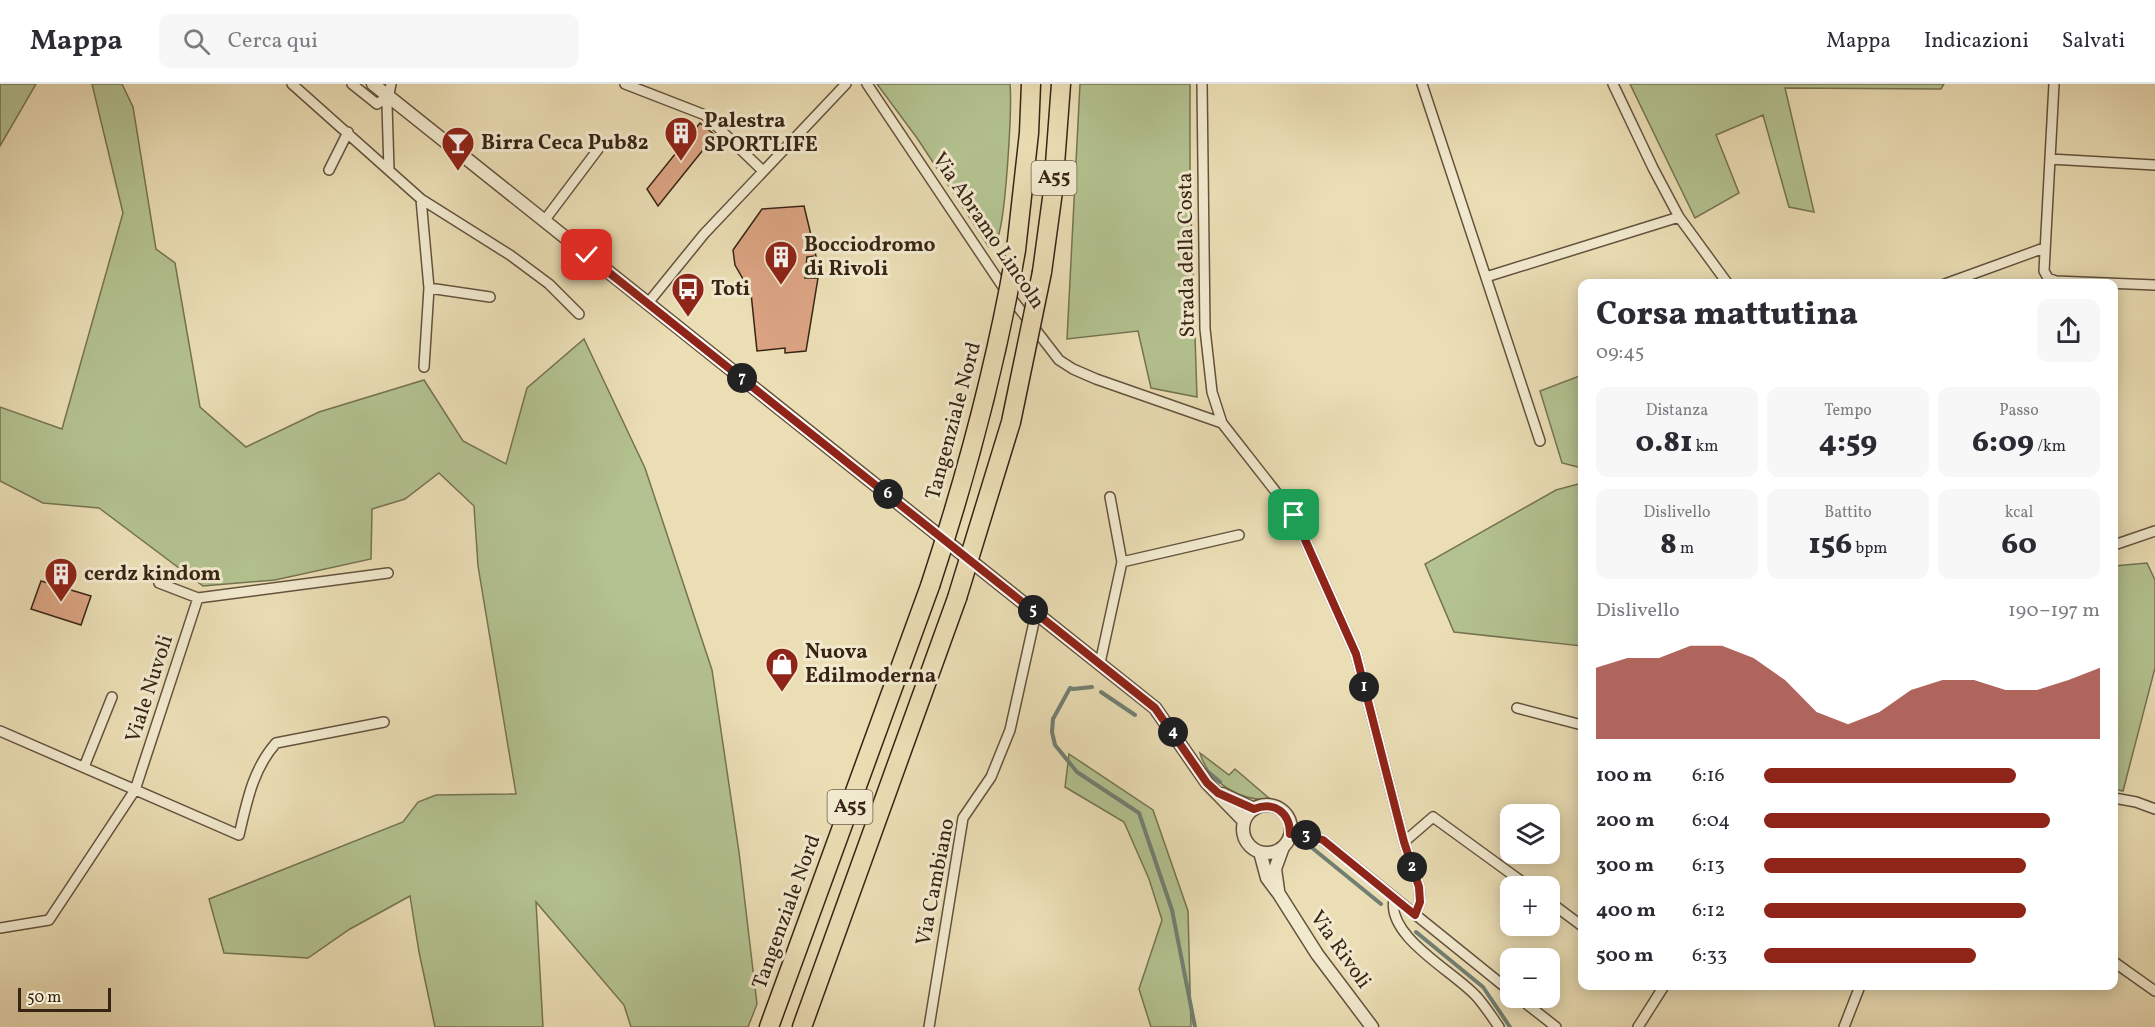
<!DOCTYPE html>
<html lang="it">
<head>
<meta charset="utf-8">
<style>
  body { margin:0; font-family:Vollkorn,serif; background:#f7f7f7; color:#2b2b33; height:100vh; display:flex; flex-direction:column; font-size:22px; white-space:nowrap }
  * { box-sizing:border-box; margin:0 }
  p { font-size:20px; color:#7c7c81 }
  .icon { flex:none; width:33px; height:33px; fill:none; stroke:currentColor; stroke-width:2; stroke-linecap:round; stroke-linejoin:round }
  .map { position:relative; flex:1; overflow:hidden }
  .panel { position:absolute; left:1578px; top:195px; width:540px; height:711px; display:flex; flex-direction:column; background:#fff; border-radius:12px; box-shadow:0 3px 15px #0003 }
  .panel>* { flex:none }
  .buttons { position:absolute; left:1500px; top:720px; display:grid; gap:12px }
  .buttons a { display:grid; place-items:center; width:60px; height:60px; border-radius:12px; background:#fff; box-shadow:0 3px 15px #0003; font-size:30px }
  .scale { position:absolute; left:18px; bottom:15px; width:93px; box-sizing:border-box; padding-left:6px; border:3px solid #372415; border-top:0; font-size:16px; line-height:21px; white-space:nowrap; color:#372415; -webkit-text-stroke:4px #f2eacf; paint-order:stroke }
  .pin { position:absolute; display:grid; place-items:center; width:51px; height:51px; color:#fff; margin:-26px; border-radius:12px; box-shadow:0 3px 9px #0006 }
  .km { position:absolute; width:30px; height:30px; margin:-15px; border-radius:50%; background:#222; color:#fff; font-size:16px; line-height:30px; text-align:center }
  .round { display:grid; place-items:center; flex:none; width:63px; height:63px; border-radius:12px; background:#f7f7f7 }
  .overview { display:flex; align-items:center; justify-content:space-between; height:102px; padding:0 18px }
  h1 { font-size:33px; font-weight:800; line-height:45px }
  .stats { display:grid; grid-template-columns:repeat(3,1fr); gap:9px; height:102px; padding:6px 18px }
  .stats div { display:grid; align-content:center; border-radius:12px; background:#f7f7f7; text-align:center }
  .stats b { font-size:30px; font-weight:800 }
  .stats small { font-size:16px; font-weight:400 }
  .stats p { font-size:16px }
  .chart { height:168px; padding:12px 18px }
  .chart p { display:flex; justify-content:space-between }
  .chart svg { width:100%; height:108px; margin-top:6px; fill:#8f2418; opacity:.7 }
  ul { padding:0 18px; list-style:none; font-size:20px }
  li { display:grid; grid-template-columns:96px 72px 1fr; align-items:center; height:45px }
  li i { height:15px; border-radius:8px; background:#8f2418 }
  header { display:flex; align-items:center; gap:36px; box-sizing:border-box; height:84px; padding:0 30px; background:#fff; border-bottom:2px solid #e1e1e2 }
  header strong { font-size:28px }
  nav { display:flex; gap:33px; margin-inline-start:auto; font-size:21px }
  .search { width:420px; height:54px; background:#f7f7f7; display:flex; align-items:center; gap:15px; box-sizing:border-box; padding:0 21px; border-radius:12px; color:#7c7c81; font-size:22px }
  .map>svg:first-child { display:block }
  .green { fill:#b3c290; stroke:#757352; stroke-width:1.5 }
  .lines { fill:none; stroke-linecap:round; stroke-linejoin:round }
  .stream { stroke:#717f73; stroke-width:4 }
  .building { fill:#dba382; stroke:#372415; stroke-width:1.5 }
  .minor-casing { stroke:#64523d; stroke-width:12 }
  .tertiary-casing { stroke:#64523d; stroke-width:15 }
  .motorway-casing { stroke:#372415; stroke-width:21 }
  .minor { stroke:#f2eacf; stroke-width:9 }
  .tertiary { stroke:#f2eacf; stroke-width:12 }
  .motorway { stroke:#ebdeb5; stroke-width:18 }
  .motorway-bridge-casing { stroke:#372415; stroke-width:21; stroke-linecap:butt }
  .motorway-bridge { stroke:#ebdeb5; stroke-width:18 }
  .route-casing { stroke:#fff; stroke-width:12 }
  .route { stroke:#8f2418; stroke-width:8 }
  .labels { text-anchor:middle; dominant-baseline:central; stroke-width:6; stroke-linejoin:round; paint-order:stroke }
  .shield { fill:#f2eacf; stroke:#6f5f4d; stroke-width:1.5 }
  .shield-label { font-size:20px; font-weight:bold; fill:#372415 }
  .poi-label { font-size:21px; font-weight:bold; fill:#372415; stroke:#f2eacf; text-anchor:start }
  .street-label { font-size:21px; fill:#372415; stroke:#f2eacf }
</style>
</head>
<body>
<header>
<strong>Mappa</strong>
<div class="search"><svg class="icon" aria-label="search" viewBox="0 0 24 24"><circle cx="10" cy="10" r="6"/><path d="M15 15l6 6"/></svg>Cerca qui</div>
<nav><a>Mappa</a><a>Indicazioni</a><a>Salvati</a></nav>
</header>
<div class="map">
<svg width="2155" height="943" viewBox="0 0 2155 943">
  <rect width="100%" height="100%" fill="#ebdeb5"/>
  <filter id="stains"><feTurbulence type="fractalNoise" baseFrequency=".00333" numOctaves="4"/><feColorMatrix values="0 0 0 0 .2 0 0 0 0 .09 0 0 0 0 .02 0 0 0 .5 -.17"/></filter>
  <radialGradient id="worn" r=".72"><stop offset=".6" stop-color="#630" stop-opacity="0"/><stop offset="1" stop-color="#630" stop-opacity=".3"/></radialGradient>
  <path class="green" d="M0 0H36L0 62Z
    M92 0H122L133 23 156 165 175 179 200 323 246 363 319 328 424 296 463 357 506 380 527 304 584 255 645 384 712 586 739 768 757 920 748 943H631L624 921 536 818 543 943H435L419 868 410 812 350 845 308 874 224 869 209 815 403 738 418 718 436 711 516 710 478 482 474 422 439 389 405 415 372 425 371 475 275 496 203 502 99 424 43 419 0 397V323L62 345 123 129Z
    M877 0H1010C1012 21 1006 143 996 157 994 160 991 161 989 163L917 54Z
    M1080 0H1190V99L1197 313 1151 304 1138 247 1067 255Z
    M1630 0H1944L1941 5 1785 4 1814 128 1789 123 1763 31 1716 51 1739 109 1695 134Z
    M1582 291V384L1562 379 1540 307Z
    M1582 399V562L1454 548 1425 480 1556 406Z
    M2147 479 2155 496V584L2123 707 2114 705V482Z
    M1200 669 1229 691 1235 685 1271 716C1241 717 1209 700 1200 669Z
    M1069 670 1153 726 1188 827 1191 943H1151L1139 905 1162 836 1149 795 1124 738 1065 703Z"/>
  <g class="lines">
    <path class="stream" d="M1092 603 1073 605 1070 604 1053 635 1052 648 1055 661 1077 688 1139 729 1172 826 1195 943
      M1101 608 1135 631
      M1207 687 1220 698
      M1311 763 1381 820
      M1416 848 1483 903 1510 943"/>
  </g>
  <path class="building" d="M700 39 715 51 658 122 647 105Z
    M804 122 816 172 807 173 805 194H818L806 267 785 269V264L757 267 751 209 735 181 733 166 762 125Z
    M41 497 91 512 81 541 31 525Z"/>
  <g class="lines">
    <g class="minor-casing">
      <path id="minor" d="M292 0 421 115 510 171 549 200 579 230
        M352 0 377 20 388 12
        M625 0 705 31 763 87
        M867 0 1005 206 1059 276 1073 285 1096 295 1222 339 1294 431 1356 570 1404 758 1419 803 1420 818 1415 831
        M1202 0 1205 245 1212 308 1222 339
        M1422 0 1540 357
        M1613 0 1653 84 1679 133 1728 200
        M2054 0 2044 187 2048 194 2056 197 2155 201
        M2050 75 2155 81
        M329 86 348 48
        M389 86 387 21 391 0
        M421 115 429 204 424 283
        M544 137 599 64
        M1486 193 1679 133
        M1945 200 2044 164
        M429 204 490 213
        M648 219 704 150 846 0
        M1110 413 1122 478
        M2114 461 2155 447
        M159 499 198 514
        M1100 579 1122 478 1239 451
        M1517 624 1582 641
        M0 647 239 751C247 717 253 685 276 659L384 638
        M84 683 112 613
        M2114 714 2136 718 2155 725
        M1290 750 1305 751 1323 756 1510 907
        M1404 758 1433 733 1528 802
        M1394 815C1386 853 1455 888 1477 913 1485 922 1492 933 1499 943
        M1550 818 1582 842
        M0 844 49 836 135 706 198 514 388 489
        M2114 878 2155 907
        M1519 914 1556 943
        M929 943 963 734 991 693 1010 646 1036 529
        M1638 943 1664 902
        M1844 943 1860 902"/>
    </g>
    <g class="tertiary-casing">
      <path id="tertiary" d="M373 0 1155 624 1207 699 1244 737
        M1222 710 1254 725
        M1243 745a24 24 0 1 1 48 0a24 24 0 1 1-48 0Z
        M1260 768 1267 794 1279 810 1317 870 1372 943
        M1278 806 1275 785 1283 763"/>
    </g>
    <g class="motorway-casing">
      <path id="motorway" d="M1016 166 1029 49 1031 0
        M1042 188 1053 107 1061 0
        M769 943 930 502
        M802 943 957 514"/>
    </g>
    <use href="#minor" class="minor"/>
    <use href="#tertiary" class="tertiary"/>
    <use href="#motorway" class="motorway"/>
    <g class="motorway-bridge-casing">
      <path id="motorway-bridge" d="M930 502C967 390 996 281 1016 166
        M957 514 1011 338 1042 188"/>
    </g>
    <use href="#motorway-bridge" class="motorway-bridge"/>
  </g>
  <g class="lines">
    <g class="route-casing">
      <path id="route" d="M587 171 1155 624 1207 699 1218 709 1254 725C1274 717 1290 728 1290 750L1305 751 1323 756 1415 831 1420 818 1419 803 1404 758 1356 570 1294 431"/>
    </g>
    <use href="#route" class="route"/>
  </g>
  <defs>
    <g id="building-pin" transform="scale(1.725)"><path d="M0 17L-7.5 6A9.5 9.5 0 1 1 7.5 6Z" fill="#8f2418" stroke="#f2eacf"/><path d="M-4-6H4V6H1V3H-1V6H-4ZM-2.5-4.3h1.7v1.8h-1.7ZM.8-4.3h1.7v1.8H.8ZM-2.5-1h1.7V.8h-1.7ZM.8-1h1.7V.8H.8Z" fill="#fff"/></g>
    <g id="bar-pin" transform="scale(1.725)"><path d="M0 17L-7.5 6A9.5 9.5 0 1 1 7.5 6Z" fill="#8f2418" stroke="#f2eacf"/><path d="M-6-5H6L.8 .8V4.5H3.5V6h-7V4.5H-.8V.8Z" fill="#fff"/></g>
    <g id="bus-pin" transform="scale(1.725)"><path d="M0 17L-7.5 6A9.5 9.5 0 1 1 7.5 6Z" fill="#8f2418" stroke="#f2eacf"/><path d="M-5-6H5V4H4V6H2V4H-2V6H-4V4H-5ZM-3.5-4V0h7V-4ZM-3.5 1.2v1.5H-2V1.2ZM2 1.2v1.5H3.5V1.2Z" fill="#fff"/></g>
    <g id="shop-pin" transform="scale(1.725)"><path d="M0 17L-7.5 6A9.5 9.5 0 1 1 7.5 6Z" fill="#8f2418" stroke="#f2eacf"/><path d="M-5-2.5h2.3a2.7 3.5 0 0 1 5.4 0H5L5.5 6h-11ZM-1.5-2.5h3a1.5 2.3 0 0 0-3 0Z" fill="#fff"/></g>
  </defs>
  <g fill-rule="evenodd">
    <use href="#building-pin" x="681" y="49"/>
    <use href="#bar-pin" x="458" y="59"/>
    <use href="#building-pin" x="781" y="173"/>
    <use href="#bus-pin" x="688" y="205"/>
    <use href="#building-pin" x="61" y="490"/>
    <use href="#shop-pin" x="782" y="580"/>
  </g>
  <g class="labels">
    <g class="shield">
      <rect x="1031.5" y="77" width="45" height="34" rx="4.5"/>
      <rect x="827.5" y="706" width="45" height="34" rx="4.5"/>
    </g>
    <g class="shield-label">
      <text x="1054" y="94">A55</text>
      <text x="850" y="723">A55</text>
    </g>
    <g class="poi-label">
      <text x="704" y="37">Palestra<tspan x="704" dy="24">SPORTLIFE</tspan></text>
      <text x="481" y="59">Birra Ceca Pub82</text>
      <text x="804" y="161">Bocciodromo<tspan x="804" dy="24">di Rivoli</tspan></text>
      <text x="711" y="205">Toti</text>
      <text x="84" y="490">cerdz kindom</text>
      <text x="805" y="568">Nuova<tspan x="805" dy="24">Edilmoderna</tspan></text>
    </g>
    <g class="street-label">
      <text transform="translate(988 147) rotate(56)">Via Abramo Lincoln</text>
      <text transform="translate(1187 171) rotate(-91)">Strada della Costa</text>
      <text transform="translate(954 337) rotate(-75)">Tangenziale Nord</text>
      <text transform="translate(150 605) rotate(-72)">Viale Nuvoli</text>
      <text transform="translate(936 798) rotate(-79)">Via Cambiano</text>
      <text transform="translate(787 828) rotate(-70)">Tangenziale Nord</text>
      <text transform="translate(1340 866) rotate(55)">Via Rivoli</text>
    </g>
  </g>
  <rect width="100%" height="100%" filter="url(#stains)"/>
  <rect width="100%" height="100%" fill="url(#worn)"/>
</svg>
<div class="buttons">
<a><svg class="icon" aria-label="layers" viewBox="0 0 24 24"><path d="M12 4l9 5-9 5-9-5zM3 14l9 5 9-5"/></svg></a>
<a>+</a>
<a>−</a>
</div>
<div class="scale">50 m</div>
<div class="pin" style="left:1294px;top:431px;background:#1e9e55"><svg class="icon" aria-label="arrive" viewBox="0 0 24 24"><path d="M6 21V4h12l-3 4 3 4H6"/></svg></div>
<div class="pin" style="left:587px;top:171px;background:#d93025"><svg class="icon" aria-label="check" viewBox="0 0 24 24"><path d="M5 12l5 5 9-10"/></svg></div>
<b class="km" style="left:1364px;top:603px">1</b>
<b class="km" style="left:1412px;top:783px">2</b>
<b class="km" style="left:1306px;top:751px">3</b>
<b class="km" style="left:1173px;top:648px">4</b>
<b class="km" style="left:1033px;top:526px">5</b>
<b class="km" style="left:888px;top:410px">6</b>
<b class="km" style="left:742px;top:294px">7</b>
<section class="panel">
<div class="overview"><div><h1>Corsa mattutina</h1><p>09:45</p></div><a class="round"><svg class="icon" aria-label="share" viewBox="0 0 24 24"><path d="M12 15V3M7 8l5-5 5 5M5 13v7h14v-7"/></svg></a></div>
<div class="stats">
<div><p>Distanza</p><b>0.81<small> km</small></b></div>
<div><p>Tempo</p><b>4:59</b></div>
<div><p>Passo</p><b>6:09<small> /km</small></b></div>
</div>
<div class="stats">
<div><p>Dislivello</p><b>8<small> m</small></b></div>
<div><p>Battito</p><b>156<small> bpm</small></b></div>
<div><p>kcal</p><b>60</b></div>
</div>
<div class="chart"><p><span>Dislivello</span>190–197 m</p>
<svg viewBox="0 0 160 44" preserveAspectRatio="none"><path d="M0 44V15L10 11L20 11L30 6L40 6L50 11L60 20L70 33L80 38L90 33L100 24L110 20L120 20L130 24L140 24L150 20L160 15V44z"/></svg>
</div>
<ul>
<li><b>100 m</b>6:16<i style="width:75%"></i></li>
<li><b>200 m</b>6:04<i style="width:85%"></i></li>
<li><b>300 m</b>6:13<i style="width:78%"></i></li>
<li><b>400 m</b>6:12<i style="width:78%"></i></li>
<li><b>500 m</b>6:33<i style="width:63%"></i></li>
</ul>
</section>
</div>
</body>
</html>
